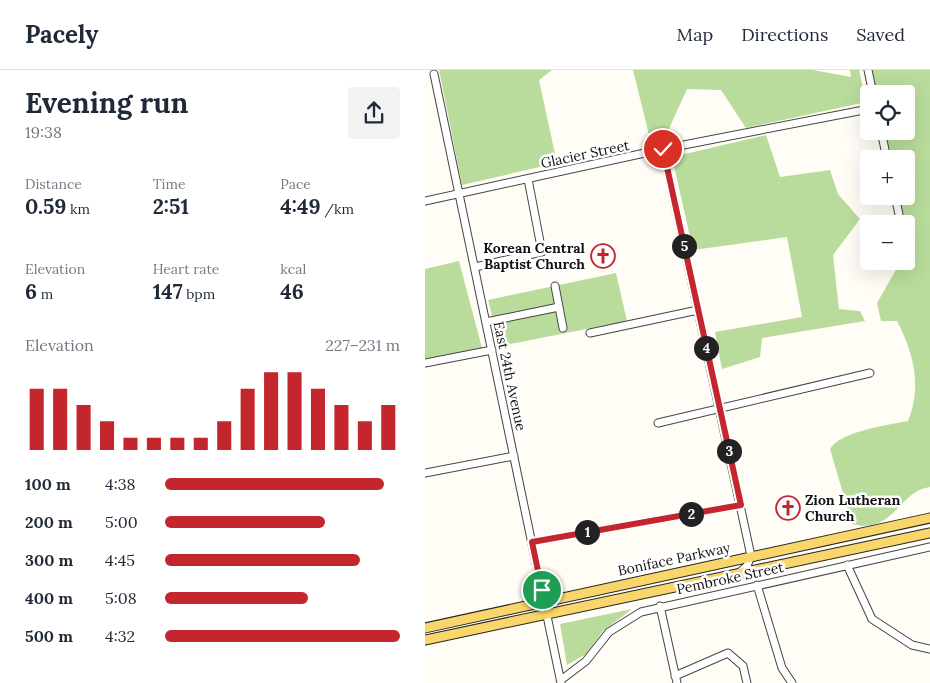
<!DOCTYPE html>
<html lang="en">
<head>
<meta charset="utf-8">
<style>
  body { margin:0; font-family:Lora,serif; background:#f2f2f3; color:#1f2937; height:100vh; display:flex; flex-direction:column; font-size:19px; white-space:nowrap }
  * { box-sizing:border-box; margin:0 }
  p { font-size:16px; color:#747a83 }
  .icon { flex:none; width:28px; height:28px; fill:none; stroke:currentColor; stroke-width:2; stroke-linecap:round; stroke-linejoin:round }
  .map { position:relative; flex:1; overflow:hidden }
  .drawer { display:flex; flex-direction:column; background:#fff; width:425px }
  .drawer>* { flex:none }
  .fabs { position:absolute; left:435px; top:15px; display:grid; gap:10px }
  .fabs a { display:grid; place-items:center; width:55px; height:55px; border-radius:5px; background:#fff; box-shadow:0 5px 20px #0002; font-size:25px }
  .pin { position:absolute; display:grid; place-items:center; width:42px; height:42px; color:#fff; margin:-21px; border:2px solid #fff; border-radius:50%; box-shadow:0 1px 5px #0007 }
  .km { position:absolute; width:25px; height:25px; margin:-12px; border-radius:50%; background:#222; color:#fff; font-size:14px; line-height:25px; text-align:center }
  .round { display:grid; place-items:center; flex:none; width:52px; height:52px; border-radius:5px; background:#f2f2f3 }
  .overview { display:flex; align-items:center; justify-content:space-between; height:85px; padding:0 25px }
  h1 { font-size:28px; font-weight:800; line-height:38px }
  .figures { display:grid; grid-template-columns:repeat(3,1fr); gap:8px; height:85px; padding:5px 25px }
  .figures div { display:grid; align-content:center }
  .figures b { font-size:21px; font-weight:800 }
  .figures small { font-size:14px; font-weight:400 }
  .figures p { font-size:14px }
  .chart { height:140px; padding:10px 25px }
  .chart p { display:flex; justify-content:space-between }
  .chart svg { width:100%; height:90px; margin-top:5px; stroke:#c4262e; stroke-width:6 }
  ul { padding:0 25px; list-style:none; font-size:16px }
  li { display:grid; grid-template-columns:80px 60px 1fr; align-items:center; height:38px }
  li i { height:12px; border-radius:6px; background:#c4262e }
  header { display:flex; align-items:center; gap:30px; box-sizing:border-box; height:70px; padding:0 25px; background:#fff; border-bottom:1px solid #e0e1e3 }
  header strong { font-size:24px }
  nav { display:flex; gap:28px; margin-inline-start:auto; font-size:18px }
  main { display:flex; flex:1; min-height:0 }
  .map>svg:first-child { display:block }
  .forest { fill:#b9dc9c }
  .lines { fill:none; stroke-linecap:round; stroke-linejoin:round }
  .minor-casing { stroke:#444; stroke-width:9 }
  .major-casing { stroke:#222; stroke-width:11 }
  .minor { stroke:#fff; stroke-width:7 }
  .major { stroke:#f9d66b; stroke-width:9 }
  .route-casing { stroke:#fff; stroke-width:10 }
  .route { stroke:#c4262e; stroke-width:6 }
  .labels { text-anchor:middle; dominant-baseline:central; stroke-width:5; stroke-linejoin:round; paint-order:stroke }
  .street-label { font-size:14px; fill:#111; stroke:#fff }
  .poi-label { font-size:14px; font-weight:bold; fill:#111; stroke:#fff; text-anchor:end }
</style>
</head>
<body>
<header>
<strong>Pacely</strong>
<nav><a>Map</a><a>Directions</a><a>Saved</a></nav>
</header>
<main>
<section class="drawer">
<div class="overview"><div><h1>Evening run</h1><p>19:38</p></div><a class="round"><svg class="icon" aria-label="share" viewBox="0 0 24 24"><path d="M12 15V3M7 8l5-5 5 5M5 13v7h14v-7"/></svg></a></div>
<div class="figures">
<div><p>Distance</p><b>0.59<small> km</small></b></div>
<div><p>Time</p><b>2:51</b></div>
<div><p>Pace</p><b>4:49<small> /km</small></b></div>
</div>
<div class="figures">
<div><p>Elevation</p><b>6<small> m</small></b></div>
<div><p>Heart rate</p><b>147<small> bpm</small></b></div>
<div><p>kcal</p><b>46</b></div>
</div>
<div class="chart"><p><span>Elevation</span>227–231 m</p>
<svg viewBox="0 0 160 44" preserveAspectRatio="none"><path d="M5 44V14M15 44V14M25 44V22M35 44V30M45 44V38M55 44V38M65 44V38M75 44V38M85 44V30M95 44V14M105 44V6M115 44V6M125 44V14M135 44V22M145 44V30M155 44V22"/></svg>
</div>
<ul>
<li><b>100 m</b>4:38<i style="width:93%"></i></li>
<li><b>200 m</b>5:00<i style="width:68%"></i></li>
<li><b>300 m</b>4:45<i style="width:83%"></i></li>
<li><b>400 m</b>5:08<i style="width:61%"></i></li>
<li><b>500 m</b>4:32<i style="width:100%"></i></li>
</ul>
</section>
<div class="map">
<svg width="505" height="613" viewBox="0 0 505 613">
  <rect width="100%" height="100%" fill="#fffdf5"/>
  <path class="forest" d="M14 0H127L114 10 132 93 37 115Z
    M208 0H388L426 7 425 0H434L441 32 321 58 296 20 262 19 238 72 226 73Z
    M446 0H505V417C473 421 469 465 427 454L405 379C416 361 463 355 483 351 497 316 489 284 472 251H456L452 233 472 198 485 186 481 154H479L473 126H481V89H465L459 61H481V24H451Z
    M341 65 355 107 405 100 413 124 435 149 408 185 414 239 435 241 440 251 337 268 335 287 297 299 290 262 377 247 362 167 268 180 247 87Z
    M34 191 57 278 0 290V199Z
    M191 203 202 251 75 276 63 230Z
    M207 539 178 561 161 584 142 595 135 554Z"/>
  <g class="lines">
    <g class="minor-casing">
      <path id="minor" d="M443 0 448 24
        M9 4 136 613
        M456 61 462 89
        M238 79 326 486 322 496 314 503
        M470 126 476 154
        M0 131 238 79 444 39
        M481 178 482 181
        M50 197 117 182 103 109
        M130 216 138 258
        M61 252 134 237
        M165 263 273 240
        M0 293 67 280
        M233 353 445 303
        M0 403 89 386
        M107 472 316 435
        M422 495 447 549 487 575 505 579
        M332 515 357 598 367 613
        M235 536 252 613
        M250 606 303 583 318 596 322 613
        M136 610 161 591 184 562 216 542 505 477"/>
    </g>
    <g class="major-casing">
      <path id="major" d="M0 558 505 448
        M0 570 505 463"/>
    </g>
    <use href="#minor" class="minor"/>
    <use href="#major" class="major"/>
  </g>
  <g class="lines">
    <g class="route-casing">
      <path id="route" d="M117 520 107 472 316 435 238 79"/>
    </g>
    <use href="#route" class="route"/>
  </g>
  <defs>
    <g id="church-ring" transform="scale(1.25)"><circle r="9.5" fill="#fff" stroke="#c4262e" stroke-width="1.5"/><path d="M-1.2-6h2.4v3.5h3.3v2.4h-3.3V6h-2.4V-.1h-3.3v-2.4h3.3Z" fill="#c4262e"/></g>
  </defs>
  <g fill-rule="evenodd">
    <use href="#church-ring" x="178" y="186"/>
    <use href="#church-ring" x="363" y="438"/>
  </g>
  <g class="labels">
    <g class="street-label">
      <text transform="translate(160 84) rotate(-12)">Glacier Street</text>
      <text transform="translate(85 306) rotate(78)">East 24th Avenue</text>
      <text transform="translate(249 489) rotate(-12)">Boniface Parkway</text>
      <text transform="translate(305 508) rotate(-12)">Pembroke Street</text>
    </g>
    <g class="poi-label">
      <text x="160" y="178">Korean Central<tspan x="160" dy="16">Baptist Church</tspan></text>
      <text x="380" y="430" text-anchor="start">Zion Lutheran<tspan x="380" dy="16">Church</tspan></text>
    </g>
  </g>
</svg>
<div class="fabs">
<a><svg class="icon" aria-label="locate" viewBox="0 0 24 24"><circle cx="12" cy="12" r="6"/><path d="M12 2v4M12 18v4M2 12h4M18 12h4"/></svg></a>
<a>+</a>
<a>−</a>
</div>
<div class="pin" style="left:117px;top:520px;background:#1e9e55"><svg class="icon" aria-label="arrive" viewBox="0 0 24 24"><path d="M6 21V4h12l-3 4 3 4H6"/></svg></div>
<div class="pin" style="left:238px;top:79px;background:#d93025"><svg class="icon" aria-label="check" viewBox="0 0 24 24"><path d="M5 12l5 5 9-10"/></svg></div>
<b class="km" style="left:162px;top:462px">1</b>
<b class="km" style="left:266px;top:444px">2</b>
<b class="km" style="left:304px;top:381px">3</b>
<b class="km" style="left:281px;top:278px">4</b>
<b class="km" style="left:259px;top:176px">5</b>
</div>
</main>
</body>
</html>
